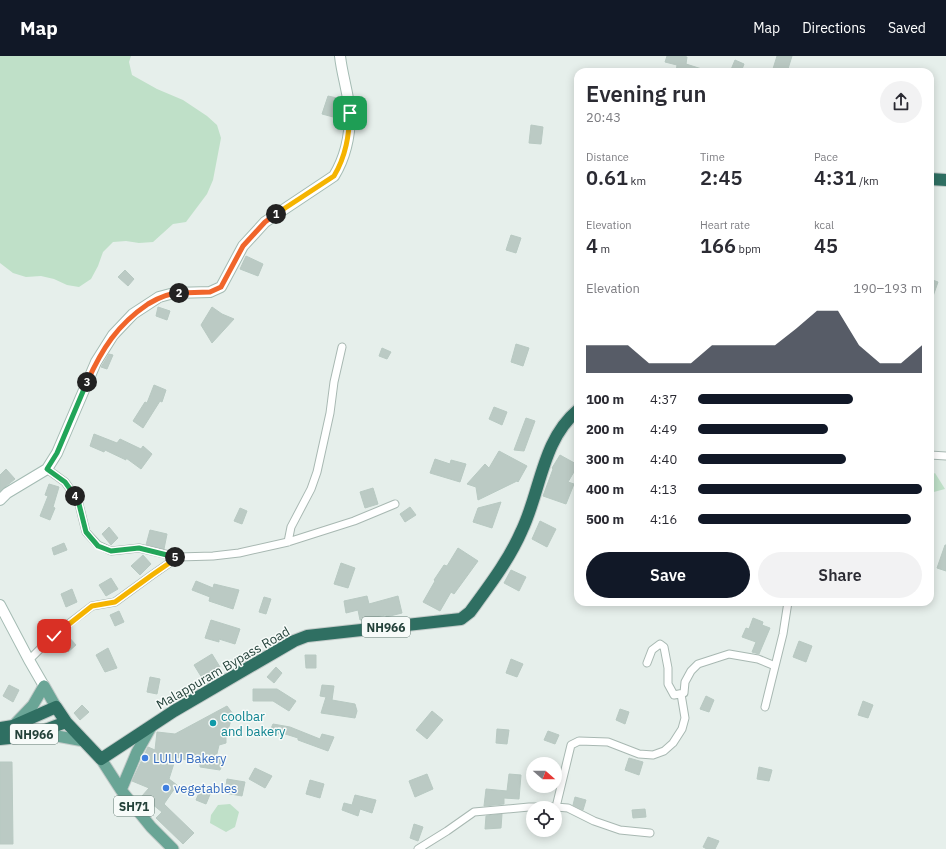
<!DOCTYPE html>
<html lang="en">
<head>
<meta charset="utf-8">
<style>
  body { margin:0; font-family:"IBM Plex Sans",sans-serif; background:#f2f2f3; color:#2b2b33; height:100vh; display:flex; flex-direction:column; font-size:15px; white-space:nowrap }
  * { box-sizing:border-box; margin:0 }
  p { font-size:13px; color:#7c7c81 }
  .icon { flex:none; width:22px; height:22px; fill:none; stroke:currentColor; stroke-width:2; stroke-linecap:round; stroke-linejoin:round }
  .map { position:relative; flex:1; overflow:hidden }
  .panel { position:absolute; left:574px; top:12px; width:360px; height:538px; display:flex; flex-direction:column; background:#fff; border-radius:12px; box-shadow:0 2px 10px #0003 }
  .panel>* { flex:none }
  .needle { width:26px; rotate:110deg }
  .tools { position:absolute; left:526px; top:701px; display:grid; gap:8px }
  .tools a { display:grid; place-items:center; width:36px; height:36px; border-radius:50%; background:#fff; box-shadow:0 2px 10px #0003; font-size:20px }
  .pin { position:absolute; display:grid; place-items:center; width:34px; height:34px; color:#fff; margin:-17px; border-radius:8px; box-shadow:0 2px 6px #0006 }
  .km { position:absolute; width:20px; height:20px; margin:-10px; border-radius:50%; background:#222; color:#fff; font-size:11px; line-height:20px; text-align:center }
  .round { display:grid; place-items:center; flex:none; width:42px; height:42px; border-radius:21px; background:#f2f2f3 }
  .overview { display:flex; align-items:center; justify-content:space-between; height:68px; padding:0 12px }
  h1 { font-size:22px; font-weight:600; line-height:30px }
  .metrics { display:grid; grid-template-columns:repeat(3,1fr); gap:6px; height:68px; padding:4px 12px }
  .metrics div { display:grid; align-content:center }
  .metrics b { font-size:20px; font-weight:600 }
  .metrics small { font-size:11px; font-weight:400 }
  .metrics p { font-size:11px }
  .chart { height:112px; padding:8px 12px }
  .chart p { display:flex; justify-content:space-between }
  .chart svg { width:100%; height:72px; margin-top:4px; fill:#111827; opacity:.7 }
  .cta { display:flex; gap:8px; margin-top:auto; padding:8px 12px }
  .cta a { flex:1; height:46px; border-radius:24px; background:#111827; color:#fff; font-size:16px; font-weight:600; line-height:46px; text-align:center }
  .cta a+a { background:#f2f2f3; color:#2b2b33 }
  ul { padding:0 12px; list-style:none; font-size:13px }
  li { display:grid; grid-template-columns:64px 48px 1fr; align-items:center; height:30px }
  li i { height:10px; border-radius:5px; background:#111827 }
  header { display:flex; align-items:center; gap:24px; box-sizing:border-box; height:56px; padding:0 20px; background:#111827; color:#fff }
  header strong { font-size:19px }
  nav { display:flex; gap:22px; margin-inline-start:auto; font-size:14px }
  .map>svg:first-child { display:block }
  .green { fill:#bfe0c8 }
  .building { fill:#bbcac4; stroke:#b8c9c2 }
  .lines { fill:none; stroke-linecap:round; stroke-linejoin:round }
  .street-casing { stroke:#a8b8b2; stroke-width:9 }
  .secondary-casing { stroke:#a4bbb3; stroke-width:12 }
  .primary-casing { stroke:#c2cac8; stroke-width:13 }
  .highway-casing { stroke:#c2cac8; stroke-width:14 }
  .street { stroke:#fff; stroke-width:7 }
  .secondary { stroke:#fff; stroke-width:10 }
  .primary { stroke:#6aa596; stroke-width:11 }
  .highway { stroke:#2f6f62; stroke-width:12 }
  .split-1-casing { stroke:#fff; stroke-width:8 }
  .split-2-casing { stroke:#fff; stroke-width:8 }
  .split-3-casing { stroke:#fff; stroke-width:8 }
  .split-4-casing { stroke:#fff; stroke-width:8 }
  .split-5-casing { stroke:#fff; stroke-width:8 }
  .split-6-casing { stroke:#fff; stroke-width:8 }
  .split-1 { stroke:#f5b400; stroke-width:5 }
  .split-2 { stroke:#f0652b; stroke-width:5 }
  .split-3 { stroke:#f0652b; stroke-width:5 }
  .split-4 { stroke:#22a559; stroke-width:5 }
  .split-5 { stroke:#22a559; stroke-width:5 }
  .split-6 { stroke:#f5b400; stroke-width:5 }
  .culture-dot { fill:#0f9aa8; stroke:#f7fbf9; stroke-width:1.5 }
  .shop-dot { fill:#3f7fe0; stroke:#f7fbf9; stroke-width:1.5 }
  .labels { text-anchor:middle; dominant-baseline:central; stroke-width:3; stroke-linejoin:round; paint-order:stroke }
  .shield { fill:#f7fbf9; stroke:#637a73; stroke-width:1 }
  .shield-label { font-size:12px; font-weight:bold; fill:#24423a }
  .street-label { font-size:13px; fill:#24423a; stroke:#f7fbf9 }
  .culture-label { font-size:13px; fill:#0d838f; stroke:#f7fbf9; text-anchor:start }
  .shop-label { font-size:13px; fill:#366cbe; stroke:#f7fbf9; text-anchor:start }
</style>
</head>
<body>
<header>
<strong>Map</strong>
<nav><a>Map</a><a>Directions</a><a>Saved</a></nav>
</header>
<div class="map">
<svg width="946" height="793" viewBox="0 0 946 793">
  <rect width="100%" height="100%" fill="#e6efeb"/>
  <path class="green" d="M0 0H131L129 6 132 19 157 33 183 44 207 60 217 69 221 82 213 124 207 138 186 166 173 168 153 186 139 187 126 185 113 186 103 196 98 210 91 223 79 231 67 229 54 223 41 220 26 221 13 217 0 207Z
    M935 417 945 433 930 437V420Z
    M230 748 239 756 235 771 226 776 210 767 211 759 218 749Z"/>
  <path class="building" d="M667 0H683L687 1 686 8 705 14 704 16H676L677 9 665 6Z
    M777 0H792L787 16H772Z
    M735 4 744 8 741 16H730Z
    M328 40 337 42 335 48 340 50 337 62 322 58Z
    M531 69 543 71 541 88 529 87Z
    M511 179 521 182 516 197 506 194Z
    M246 200 263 208 258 220 240 213Z
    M125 214 134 223 128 230 118 221Z
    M930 223 938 226 931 246 930 245Z
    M158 251 170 255 167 264 156 260Z
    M212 251 222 258 234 263 212 287 201 269Z
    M516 288 529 292 523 310 511 306Z
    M382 292 391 296 387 303 379 300Z
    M109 298 113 299 107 313 101 311Z
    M154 329 166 334 162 346 160 345 143 372 133 365 145 346 147 347Z
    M494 351 507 356 502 369 489 363Z
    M526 362 535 365 524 395 514 394Z
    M94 378 117 387 120 383 141 393 143 390 152 398 141 413 126 402V404L105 394 104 396 90 390Z
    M499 395 527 410 518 426 517 425 478 444 476 431 467 428 485 408 489 412Z
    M560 399 578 409 568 426 574 428 566 448 543 440 553 413 552 412Z
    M435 403 450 408 451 404 466 408 460 426 430 417Z
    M6 413 15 423 0 435V419Z
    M49 428 59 431 53 451 55 452 50 464 40 460 48 440 45 439Z
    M373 432 378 448 365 452 360 436Z
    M501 446 492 472 473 466 478 452Z
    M410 451 416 459 405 466 400 458Z
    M240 452 247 455 242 468 234 465Z
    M540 465 556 473 547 491 532 483Z
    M109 471 118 482 111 489 102 478Z
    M150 474 167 478 164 493 146 489Z
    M64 487 67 494 54 499 52 492Z
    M945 489H946V515L937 512Z
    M458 492 478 505 454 538 451 536 440 555 423 546 435 525 434 524 444 509 447 510Z
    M143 499 151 508 140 519 131 510Z
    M341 507 355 512 348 532 334 528Z
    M511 514 526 521 519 535 504 527Z
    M111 522 118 533 106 540 99 529Z
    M196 525 213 532 214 528 239 534 233 553 209 545 210 541 192 534Z
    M72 533 77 546 66 551 61 538Z
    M367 540 369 548 398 540 402 557 386 561V559L360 564 358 554 346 557 344 545Z
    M264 541 271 543 266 558 259 556Z
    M119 555 124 566 115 570 110 559Z
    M753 562 763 566 762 569 770 572 759 598 752 596 756 586 742 581 746 572 749 573Z
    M211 564 240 573 235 588 219 583V586L205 582Z
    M67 579 76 589 68 596 59 586Z
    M799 585 812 590 806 606 793 601Z
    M108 592 117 612 105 616 96 599Z
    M212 598 220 611 202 622 194 609Z
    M305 599H316V612H306Z
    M511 603 523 608 517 621 506 617Z
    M276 611 282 617 274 627 267 621Z
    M150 621 160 623 157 638 147 636Z
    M9 629 19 634 13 646 3 640Z
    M322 629 334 630 332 644 355 648 357 655 355 662 321 657 326 641 320 640Z
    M253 633H277L296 645 289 655 273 645H253Z
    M706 640 714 644 709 656 700 653Z
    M863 645 873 649 868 662 858 659Z
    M82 649 89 656 80 664 74 657Z
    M227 650 233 658 226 680V687L219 689 216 702 224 705 220 714 200 711V708L176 701 169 723 177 729 164 748 194 777 183 788 156 762 162 756 142 740 149 732 132 725 148 691 155 694 157 676 175 678Z
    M620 653 629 656 625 668 616 664Z
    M432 655 443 664 427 683 416 674Z
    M273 668 290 671 320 683 322 678 334 681 328 695 298 684V682L279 676 277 680 268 679Z
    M497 673 509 674 507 688 496 687Z
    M548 675 559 679 555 688 544 684Z
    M629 702 643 706 639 719 625 714Z
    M0 706H12L13 788H0Z
    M759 711 772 714 769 725 757 723Z
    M255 712 272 720 265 732 249 723Z
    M427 718 433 733 415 741 409 725Z
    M509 718 521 719 519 743 504 742V748L484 750 486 733 507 735Z
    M227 723 245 726 242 740 225 737Z
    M310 724 324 728 320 742 306 738Z
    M201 732 211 736 206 748 196 744Z
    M355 739 376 744 372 757 360 753 358 760 342 754 344 747 352 749Z
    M575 741 586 744 583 754 573 749Z
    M645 753 646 761 633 762 632 754Z
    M502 758 501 772 485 773 486 760Z
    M414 768 423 771 418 785 410 782Z
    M708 781 719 785 715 793H707L703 791Z"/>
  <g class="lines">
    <g class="street-casing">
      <path id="street" d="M930 399 946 400
        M47 413 65 426 78 444 86 476 98 489 111 495 139 492 178 501 213 500 239 497 288 486 354 465 395 448
        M288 486 291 471 311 433 317 416 330 357 334 326 342 291
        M29 604 54 579 92 550 115 546 152 519 178 501
        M647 607 652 594 660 588 664 591 668 612V628L674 639 684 637 685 626 691 615 698 608 729 598 758 603 775 610
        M765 651 783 578 788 546
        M556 751 571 689 579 685 608 686 639 698 653 699 664 695 673 687 682 673 685 662 681 638
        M418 793 447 775 474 756 529 751H556L568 752 594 765 620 774 650 777"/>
    </g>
    <g class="secondary-casing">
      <path id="secondary" d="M0 444 7 437 47 413 57 397 96 306 113 279 133 258 159 241 174 237 210 236 221 231 243 190 265 166 334 120C345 102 350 79 350 58 349 39 342 19 340 0
        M0 549 29 604 44 630"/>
    </g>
    <g class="primary-casing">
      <path id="primary" d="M44 630 56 651
        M13 670 33 649 44 630
        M31 680H57L84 685
        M101 703 121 734 151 771 173 793
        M121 734 137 696 151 671"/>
    </g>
    <g class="highway-casing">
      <path id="highway" d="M930 123 946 124
        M0 672 13 670 56 651 66 666 101 703 174 655 294 585 307 580 461 563 470 556C489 530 509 504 522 474 541 434 542 384 578 354
        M0 683 29 680 66 666"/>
    </g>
    <use href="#street" class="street"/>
    <use href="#secondary" class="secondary"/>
    <use href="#primary" class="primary"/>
    <use href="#highway" class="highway"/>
  </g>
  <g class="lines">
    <g class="split-1-casing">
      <path id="split-1" d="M276 158 334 120C346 100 349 79 350 57"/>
    </g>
    <g class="split-2-casing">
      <path id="split-2" d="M179 237 210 236 221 231 243 190 265 166 276 158"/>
    </g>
    <g class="split-3-casing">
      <path id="split-3" d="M87 326C102 293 117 269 148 248 158 242 168 237 179 237"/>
    </g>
    <g class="split-4-casing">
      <path id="split-4" d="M75 440 65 426 47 413 57 397 87 326"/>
    </g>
    <g class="split-5-casing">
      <path id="split-5" d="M75 440 78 444 86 476 98 490 111 495 139 492 175 501"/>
    </g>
    <g class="split-6-casing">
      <path id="split-6" d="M54 580 92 550 115 546 152 519 178 501H175"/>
    </g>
    <use href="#split-1" class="split-1"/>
    <use href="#split-2" class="split-2"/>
    <use href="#split-3" class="split-3"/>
    <use href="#split-4" class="split-4"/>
    <use href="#split-5" class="split-5"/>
    <use href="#split-6" class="split-6"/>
  </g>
  <circle class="culture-dot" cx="213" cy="667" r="4"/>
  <g class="shop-dot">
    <circle cx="145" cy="702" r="4"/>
    <circle cx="166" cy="732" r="4"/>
  </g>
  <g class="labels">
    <g class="shield">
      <rect x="362" y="561" width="48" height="20" rx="3"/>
      <rect x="10" y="668" width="48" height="20" rx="3"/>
      <rect x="114" y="740" width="40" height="20" rx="3"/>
    </g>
    <g class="shield-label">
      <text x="386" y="571">NH966</text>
      <text x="34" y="678">NH966</text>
      <text x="134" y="750">SH71</text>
    </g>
    <g class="street-label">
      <text transform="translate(223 612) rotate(-30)">Malappuram Bypass Road</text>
    </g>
    <g class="culture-label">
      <text x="221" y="660">coolbar<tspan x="221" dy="15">and bakery</tspan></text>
    </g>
    <g class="shop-label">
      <text x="153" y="702">LULU Bakery</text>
      <text x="174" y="732">vegetables</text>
    </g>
  </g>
</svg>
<div class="tools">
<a><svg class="needle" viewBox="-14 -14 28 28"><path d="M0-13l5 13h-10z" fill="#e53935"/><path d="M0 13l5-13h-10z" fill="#7c7c81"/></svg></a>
<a><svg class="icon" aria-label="locate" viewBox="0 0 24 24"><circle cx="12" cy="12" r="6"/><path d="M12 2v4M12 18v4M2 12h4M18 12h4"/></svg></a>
</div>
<div class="pin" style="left:350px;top:57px;background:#1e9e55"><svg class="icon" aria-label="arrive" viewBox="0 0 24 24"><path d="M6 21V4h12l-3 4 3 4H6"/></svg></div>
<div class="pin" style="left:54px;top:580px;background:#d93025"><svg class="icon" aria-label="check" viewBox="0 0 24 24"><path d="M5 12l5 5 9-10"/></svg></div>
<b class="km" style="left:276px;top:158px">1</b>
<b class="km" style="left:179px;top:237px">2</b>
<b class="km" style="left:87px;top:326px">3</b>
<b class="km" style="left:75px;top:440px">4</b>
<b class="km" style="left:175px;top:501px">5</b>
<section class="panel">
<div class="overview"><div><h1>Evening run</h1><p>20:43</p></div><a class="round"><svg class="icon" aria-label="share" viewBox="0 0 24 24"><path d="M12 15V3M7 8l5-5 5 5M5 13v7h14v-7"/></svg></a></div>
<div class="metrics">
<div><p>Distance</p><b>0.61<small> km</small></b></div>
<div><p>Time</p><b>2:45</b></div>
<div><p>Pace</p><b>4:31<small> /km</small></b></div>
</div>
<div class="metrics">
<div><p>Elevation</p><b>4<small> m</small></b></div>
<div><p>Heart rate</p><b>166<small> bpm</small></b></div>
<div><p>kcal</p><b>45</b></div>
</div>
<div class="chart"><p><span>Elevation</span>190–193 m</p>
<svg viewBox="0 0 160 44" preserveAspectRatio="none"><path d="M0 44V27L10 27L20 27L30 38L40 38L50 38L60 27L70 27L80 27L90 27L100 17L110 6L120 6L130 27L140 38L150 38L160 27V44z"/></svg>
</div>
<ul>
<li><b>100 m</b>4:37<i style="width:69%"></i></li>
<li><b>200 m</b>4:49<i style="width:58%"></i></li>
<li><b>300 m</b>4:40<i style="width:66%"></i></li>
<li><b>400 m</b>4:13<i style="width:100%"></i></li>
<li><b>500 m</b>4:16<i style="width:95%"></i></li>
</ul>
<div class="cta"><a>Save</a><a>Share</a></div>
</section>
</div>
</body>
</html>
